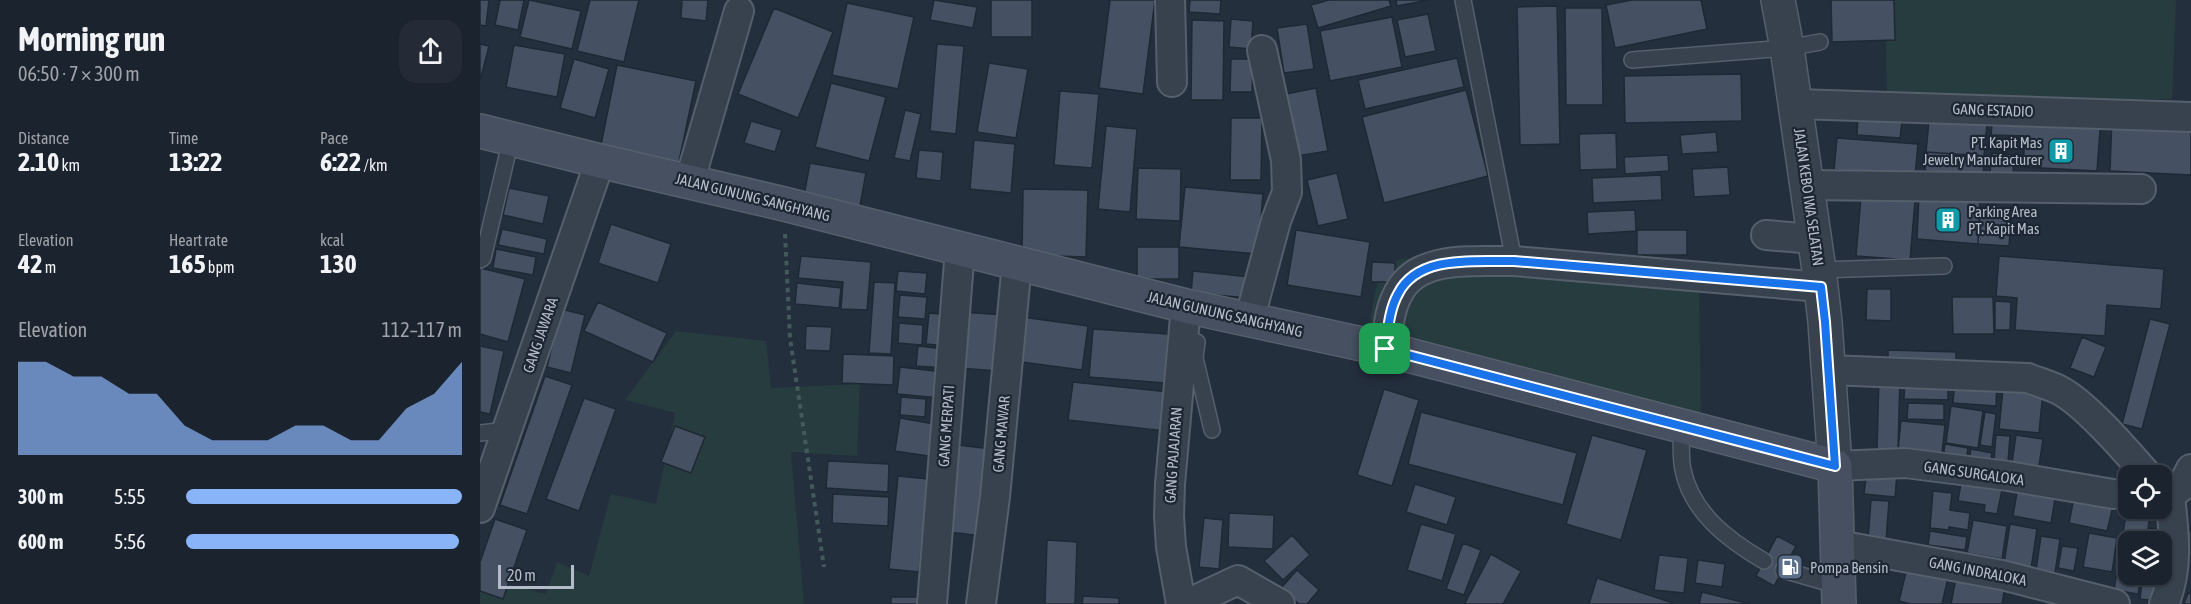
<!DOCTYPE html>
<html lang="en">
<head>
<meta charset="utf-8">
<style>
  body { margin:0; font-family:"Asap Condensed",sans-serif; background:#242b36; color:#f1f3f6; height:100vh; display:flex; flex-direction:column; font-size:22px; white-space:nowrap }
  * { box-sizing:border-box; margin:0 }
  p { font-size:20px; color:#a0a4aa }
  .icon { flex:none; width:33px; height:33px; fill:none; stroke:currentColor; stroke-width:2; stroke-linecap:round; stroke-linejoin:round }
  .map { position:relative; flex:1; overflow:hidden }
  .sheet { display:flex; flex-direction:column; background:#1b232e; width:480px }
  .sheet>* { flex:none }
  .buttons { position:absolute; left:1638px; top:465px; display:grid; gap:12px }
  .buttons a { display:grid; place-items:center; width:54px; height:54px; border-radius:12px; background:#1b232e; box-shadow:0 2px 4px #0004,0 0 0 2px #39404a; font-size:30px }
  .scale { position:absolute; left:18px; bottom:15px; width:76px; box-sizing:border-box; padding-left:6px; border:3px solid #b4bcc9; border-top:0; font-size:16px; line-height:21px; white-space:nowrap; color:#b4bcc9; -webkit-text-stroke:4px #1d2633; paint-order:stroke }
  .pin { position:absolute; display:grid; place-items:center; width:51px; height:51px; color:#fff; margin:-26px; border-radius:12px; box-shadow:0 3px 9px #0006 }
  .round { display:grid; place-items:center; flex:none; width:63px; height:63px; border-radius:18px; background:#242b36 }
  .summary { display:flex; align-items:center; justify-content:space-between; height:102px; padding:0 18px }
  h1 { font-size:33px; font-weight:700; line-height:45px }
  .figures { display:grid; grid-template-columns:repeat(3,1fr); gap:9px; height:102px; padding:6px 18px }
  .figures div { display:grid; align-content:center }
  .figures b { font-size:26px; font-weight:700 }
  .figures small { font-size:16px; font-weight:400 }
  .figures p { font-size:16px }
  .chart { height:168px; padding:12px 18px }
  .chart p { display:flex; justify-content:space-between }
  .chart svg { width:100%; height:108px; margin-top:6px; fill:#8ab4f8; opacity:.7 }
  ul { padding:0 18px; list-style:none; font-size:20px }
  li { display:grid; grid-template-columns:96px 72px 1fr; align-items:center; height:45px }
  li i { height:15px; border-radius:8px; background:#8ab4f8 }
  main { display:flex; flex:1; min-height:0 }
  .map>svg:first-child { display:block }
  .green { fill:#263c3f }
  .building { fill:#455162; stroke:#1f2835; stroke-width:1.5 }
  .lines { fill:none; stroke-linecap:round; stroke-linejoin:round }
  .service-casing { stroke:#565f6c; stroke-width:18 }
  .minor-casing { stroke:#565f6c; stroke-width:32 }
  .tertiary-casing { stroke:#565f6c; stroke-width:36 }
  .secondary-casing { stroke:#565f6c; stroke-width:36 }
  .path { stroke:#44595c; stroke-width:4; stroke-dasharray:4.5 4.5; stroke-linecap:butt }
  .service { stroke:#38414e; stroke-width:15 }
  .minor { stroke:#38414e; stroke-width:28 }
  .tertiary { stroke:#38414e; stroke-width:33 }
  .secondary { stroke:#465061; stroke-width:33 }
  .route-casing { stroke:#fff; stroke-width:12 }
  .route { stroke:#1a73e8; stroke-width:8 }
  .labels { text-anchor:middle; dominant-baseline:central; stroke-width:4.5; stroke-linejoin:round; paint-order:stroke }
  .street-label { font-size:15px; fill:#b4bcc9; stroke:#1d2633 }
  .poi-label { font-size:15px; fill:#b4bcc9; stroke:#1d2633; text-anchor:start }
</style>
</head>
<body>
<main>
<section class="sheet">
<div class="summary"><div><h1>Morning run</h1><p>06:50 · 7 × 300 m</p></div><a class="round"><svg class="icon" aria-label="share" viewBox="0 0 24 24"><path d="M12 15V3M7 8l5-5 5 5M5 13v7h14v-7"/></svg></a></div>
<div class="figures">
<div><p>Distance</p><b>2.10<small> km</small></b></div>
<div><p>Time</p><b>13:22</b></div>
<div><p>Pace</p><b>6:22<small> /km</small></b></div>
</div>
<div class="figures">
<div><p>Elevation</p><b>42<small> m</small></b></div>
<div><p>Heart rate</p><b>165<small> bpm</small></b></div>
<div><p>kcal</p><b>130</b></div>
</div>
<div class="chart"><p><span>Elevation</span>112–117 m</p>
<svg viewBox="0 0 160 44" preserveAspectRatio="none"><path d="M0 44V6L10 6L20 12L30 12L40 19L50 19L60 32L70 38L80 38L90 38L100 32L110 32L120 38L130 38L140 25L150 19L160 6V44z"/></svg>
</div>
<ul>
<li><b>300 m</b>5:55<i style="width:100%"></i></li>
<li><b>600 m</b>5:56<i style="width:99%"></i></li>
</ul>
</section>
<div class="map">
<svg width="1711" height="604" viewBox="0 0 1711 604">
  <rect width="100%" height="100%" fill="#242f3e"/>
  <path class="green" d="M1405 0H1696L1692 99H1407Z
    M999 254 1219 263 1221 439 884 352 895 292 903 267 921 259Z
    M196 331 286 341 291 388 380 384 377 456 311 452 324 604H0V578L66 594 77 562 109 576 131 494 176 504 195 413 145 400Z"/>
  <path class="building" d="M0 0H9L6 26 0 25Z
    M20 0H44L38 30 15 25Z
    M49 0 101 11 92 49 40 37Z
    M110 0H159L144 62 97 51Z
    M202 0H228L226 21 201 18Z
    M454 0 497 7 493 28 450 20Z
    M511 0H552V37H511Z
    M630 0H675L663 94 619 88Z
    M710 0H741L740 14 709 12Z
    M849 0H909L911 6 838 28 831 5Z
    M916 0H949L917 6Z
    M1152 0H1221L1227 29 1135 48 1126 5Z
    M1351 0H1414L1415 40 1352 42Z
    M367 3 434 17 418 89 352 75Z
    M1077 6 1080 144 1040 145 1037 7Z
    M294 8 353 32 318 118 258 94Z
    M1085 8H1122L1123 105H1086Z
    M948 14 956 51 925 57 917 20Z
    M912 17 922 67 850 81 840 31Z
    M751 19 773 21 771 49 749 47Z
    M712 20 744 21 743 100H711Z
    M827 24 834 69 804 73 797 28Z
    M0 44 9 46 0 81Z
    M457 44 484 46 476 134 450 131Z
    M34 45 85 54 77 97 26 87Z
    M977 58 984 87 885 109 878 80Z
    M94 59 129 69 115 118 80 108Z
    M751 59H773L772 92H750Z
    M509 63 548 69 536 138 497 132Z
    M137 65 216 81 198 166 120 150Z
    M1261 74 1262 121 1145 123 1144 76Z
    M351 83 406 97 389 161 335 147Z
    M836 88 848 151 817 156 806 94Z
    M986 90 1008 176 904 203 882 117Z
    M580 91 619 94 612 168 574 165Z
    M425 110 441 114 430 161 414 158Z
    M1513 115 1621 117 1617 171 1543 167 1545 136 1511 135Z
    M1632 116 1711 119V175L1630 171Z
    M1378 117 1422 121 1420 138 1377 135Z
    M751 118H782L781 180H750Z
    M1449 120 1507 125 1504 156 1446 152Z
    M271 121 302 130 295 152 264 143Z
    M626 126 657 129 650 212 618 209Z
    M1236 132 1238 152 1202 154 1200 135Z
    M1136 133 1137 169 1100 170 1099 134Z
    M1357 138 1438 144 1435 176 1354 170Z
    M494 140 535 144 531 193 490 189Z
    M439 150 463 152 461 181 436 178Z
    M1446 152 1504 156 1503 177 1445 171Z
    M1512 153 1534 155 1533 175 1510 173Z
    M1188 155 1189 171 1145 174 1144 157Z
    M330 163 386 173 379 211 323 201Z
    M1248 167 1250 195 1214 197 1212 169Z
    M658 168 701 169 700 221 656 219Z
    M857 173 868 219 838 226 827 180Z
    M1181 175 1182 200 1113 203 1112 178Z
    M705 187 783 194 778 254 699 247Z
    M29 188 69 196 63 224 23 215Z
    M543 189 608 190 606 257 542 255Z
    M1381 196 1435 201 1430 260 1376 256Z
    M1439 196 1500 201 1498 244 1437 239Z
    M1500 207 1532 209 1529 246 1498 244Z
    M1155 210 1156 231 1108 234 1107 212Z
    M131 224 191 244 178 283 118 263Z
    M22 229 67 239 64 254 18 245Z
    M816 230 890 242 881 297 807 285Z
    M1157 230H1207V255H1157Z
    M657 247H699V279H657Z
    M16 249 56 257 53 275 13 268Z
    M321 256 391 262 387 310 361 309 363 282 318 278Z
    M1519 256 1684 269 1681 309 1627 305 1625 336 1535 330 1537 298 1516 296Z
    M892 262 915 263V282H891Z
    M0 268 45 279 28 342 0 334Z
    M418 271 447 273 445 294 416 291Z
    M713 271 771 277 769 298 711 293Z
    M394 282 415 283 411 354 389 353Z
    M317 283 361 288 359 308 315 304Z
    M1387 289H1411V321L1386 320Z
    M420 295 447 297 445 319 418 317Z
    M1472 297H1513L1514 334H1473Z
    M1515 301 1531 302 1530 330H1515Z
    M118 302 187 333 173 362 104 331Z
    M81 309 105 315 91 373 67 367Z
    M482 312 524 315 520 371 477 368Z
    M449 313 471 315 469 346 446 344Z
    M542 317 608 326 602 370 535 361Z
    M1670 319 1690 324 1662 429 1642 424Z
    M419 323 443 325 442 345 418 343Z
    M326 326 352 327 350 351 325 350Z
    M613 329 688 334 685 383 609 377Z
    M1602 337 1626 347 1614 377 1590 368Z
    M0 346 24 351 10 414 0 412Z
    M438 346 465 349 464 368 436 366Z
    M1408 350 1476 352V370L1408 368Z
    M363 354 414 356 413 385 362 383Z
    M420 367 463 372 460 398 417 394Z
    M65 376 92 385 47 514 20 505Z
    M1399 377H1420L1418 450 1397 449Z
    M1475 378 1517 381 1516 406 1473 403Z
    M1425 380 1468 382V400L1424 399Z
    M593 382 689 392 685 431 588 420Z
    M1523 388 1563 392 1559 433 1519 429Z
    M904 389 939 400 912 486 877 475Z
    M421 397 446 399 445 417 420 415Z
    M104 398 136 409 99 511 66 499Z
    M1428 403 1464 404V420L1427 419Z
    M1471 406 1503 411 1498 448 1466 443Z
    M941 412 1097 453 1083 505 928 464Z
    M1505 412 1516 414 1512 447 1500 445Z
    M420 418 460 425 455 457 415 451Z
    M1421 421 1465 425 1462 454 1418 450Z
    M195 426 225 437 211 473 181 462Z
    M1112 435 1167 450 1141 540 1086 524Z
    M1516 435 1530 436 1528 462 1514 461Z
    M1536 435 1563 439 1559 466 1532 463Z
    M1465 444 1488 448 1486 462 1463 459Z
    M477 445 512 449 503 536 468 532Z
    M1491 449 1512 453 1510 464 1489 460Z
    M348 461 409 464 408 492 346 488Z
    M1387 470 1417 474 1415 497 1384 494Z
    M418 476 448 479 439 572 409 569Z
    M1481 483 1522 490 1517 514 1504 512 1505 505 1478 501Z
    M935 484 976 497 967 525 926 512Z
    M1538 486 1576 493 1571 523 1533 516Z
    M1453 491 1472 493 1470 510 1490 513 1488 530 1469 527V530L1450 528Z
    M353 494 409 497 408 526 352 523Z
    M1594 498 1633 506 1627 531 1589 523Z
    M1391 500 1409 501 1406 541 1388 540Z
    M1648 501V508H1671L1666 542H1648V574H1661L1658 594 1634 590Z
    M749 513 794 515 793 549 748 547Z
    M724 518 743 520 739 569 719 567Z
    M15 519 47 530 23 599 0 591V562Z
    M1493 520 1527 526 1522 559 1487 553Z
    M941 524 976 534 962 581 927 570Z
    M1530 524 1557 529 1551 569 1524 564Z
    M1711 527V556L1700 551Z
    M1670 528 1688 530 1682 542H1669Z
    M1450 531 1487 537 1485 550 1448 545Z
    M1609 533 1637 538 1632 572 1603 567Z
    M812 535 830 555 803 580 784 561Z
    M1297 536 1316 546 1294 586 1276 576Z
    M1561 536 1580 539 1575 573 1556 570Z
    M567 540 597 542 595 604H565Z
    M983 543 1001 550 984 595 966 589Z
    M1582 546 1598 548 1594 571 1578 568Z
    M1011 554 1041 571 1023 604H987L985 603Z
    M1179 555 1208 558 1204 593 1174 590Z
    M1218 560 1245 564 1242 587 1215 583Z
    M1427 568 1468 578 1462 604H1431L1419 601Z
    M817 570 839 590 827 604H819L801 588Z
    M1663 574H1681L1678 601 1660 599Z
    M1117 578 1193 603 1192 604H1109Z
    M1476 578 1525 586 1522 604H1471Z
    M1222 592 1270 604H1219Z
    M1708 593 1711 594V604H1704Z
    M603 596 639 598V604H602Z
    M411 597H439V604H411Z"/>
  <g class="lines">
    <g class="service-casing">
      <path id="service" d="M983 0 1034 261
        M1152 60 1307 48 1340 42
        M0 260 3 258 31 139
        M1339 270 1464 266
        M717 342 715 358 732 430
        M1201 428C1202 441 1200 457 1203 470 1212 513 1248 540 1284 561
        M0 433 27 430
        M1303 570 1359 586"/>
    </g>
    <g class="minor-casing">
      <path id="minor" d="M690 0 692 82
        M1316 104 1711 117
        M210 180 259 11
        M1326 185 1661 189
        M1286 235 1335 239
        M769 321 796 221 807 192 806 160 782 50
        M905 349C908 331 909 310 918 294 937 254 996 262 1034 261L1341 287
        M1349 370 1548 378C1558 382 1569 385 1579 390 1605 403 1647 452 1668 476
        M1355 466 1425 463 1528 476 1633 494
        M1690 496 1702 486 1711 469
        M0 508 120 161
        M1358 545 1522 575 1635 604
        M452 604 480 249
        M501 604 515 497 537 263
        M701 604 691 547 689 516 690 484 706 306
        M707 604 758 580 800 604
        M1684 604C1699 569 1694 532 1690 496"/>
    </g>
    <g class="tertiary-casing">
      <path id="tertiary" d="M1298 0 1307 48 1339 270 1345 322 1355 466"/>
    </g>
    <g class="secondary-casing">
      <path id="secondary" d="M0 131 120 161 304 204 706 306 905 349 1355 466 1359 604"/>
    </g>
    <path class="path" d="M305 234 310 338 344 567"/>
    <use href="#service" class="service"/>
    <use href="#minor" class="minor"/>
    <use href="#tertiary" class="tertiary"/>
    <use href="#secondary" class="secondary"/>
  </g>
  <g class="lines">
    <g class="route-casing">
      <path id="route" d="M1034 261 1341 287 1345 322 1355 466 905 349C908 331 909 310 918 294 938 254 996 262 1034 261Z"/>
    </g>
    <use href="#route" class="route"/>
  </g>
  <defs>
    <g id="building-square" transform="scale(1.35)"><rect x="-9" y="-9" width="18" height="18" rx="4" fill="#0f9aa8" stroke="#1d2633"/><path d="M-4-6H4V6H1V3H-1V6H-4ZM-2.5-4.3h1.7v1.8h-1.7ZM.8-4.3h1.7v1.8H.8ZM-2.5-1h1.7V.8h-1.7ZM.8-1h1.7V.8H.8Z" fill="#fff"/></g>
    <g id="fuel-square" transform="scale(1.35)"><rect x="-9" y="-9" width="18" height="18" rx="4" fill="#5c6f8a" stroke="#1d2633"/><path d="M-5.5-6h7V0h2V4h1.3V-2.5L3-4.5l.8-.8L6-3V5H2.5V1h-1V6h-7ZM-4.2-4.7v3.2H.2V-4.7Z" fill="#fff"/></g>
  </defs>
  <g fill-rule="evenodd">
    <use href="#building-square" x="1581" y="151"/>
    <use href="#building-square" x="1468" y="220"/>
    <use href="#fuel-square" x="1310" y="567"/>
  </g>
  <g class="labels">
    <g class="street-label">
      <text transform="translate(1513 110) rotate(2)">GANG ESTADIO</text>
      <text transform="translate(273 197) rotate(14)">JALAN GUNUNG SANGHYANG</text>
      <text transform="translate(1329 197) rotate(82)">JALAN KEBO IWA SELATAN</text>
      <text transform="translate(745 314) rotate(13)">JALAN GUNUNG SANGHYANG</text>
      <text transform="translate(60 335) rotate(-71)">GANG JAWARA</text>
      <text transform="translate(466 426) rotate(-86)">GANG MERPATI</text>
      <text transform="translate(521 434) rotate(-85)">GANG MAWAR</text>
      <text transform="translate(693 455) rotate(-86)">GANG PAJAJARAN</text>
      <text transform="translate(1494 473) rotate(8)">GANG SURGALOKA</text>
      <text transform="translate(1498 571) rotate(11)">GANG INDRALOKA</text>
    </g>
    <g class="poi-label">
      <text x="1562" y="142" text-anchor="end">PT. Kapit Mas<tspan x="1562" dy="17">Jewelry Manufacturer</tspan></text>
      <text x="1488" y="211">Parking Area<tspan x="1488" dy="17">PT. Kapit Mas</tspan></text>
      <text x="1330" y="567">Pompa Bensin</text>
    </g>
  </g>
</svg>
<div class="buttons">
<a><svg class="icon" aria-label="locate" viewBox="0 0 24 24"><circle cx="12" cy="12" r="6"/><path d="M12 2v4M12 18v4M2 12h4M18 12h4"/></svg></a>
<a><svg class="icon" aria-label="layers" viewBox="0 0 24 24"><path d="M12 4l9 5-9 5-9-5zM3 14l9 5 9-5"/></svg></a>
</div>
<div class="scale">20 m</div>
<div class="pin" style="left:905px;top:349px;background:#1e9e55"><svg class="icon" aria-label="arrive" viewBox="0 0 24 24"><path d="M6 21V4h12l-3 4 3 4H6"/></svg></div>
</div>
</main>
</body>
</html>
